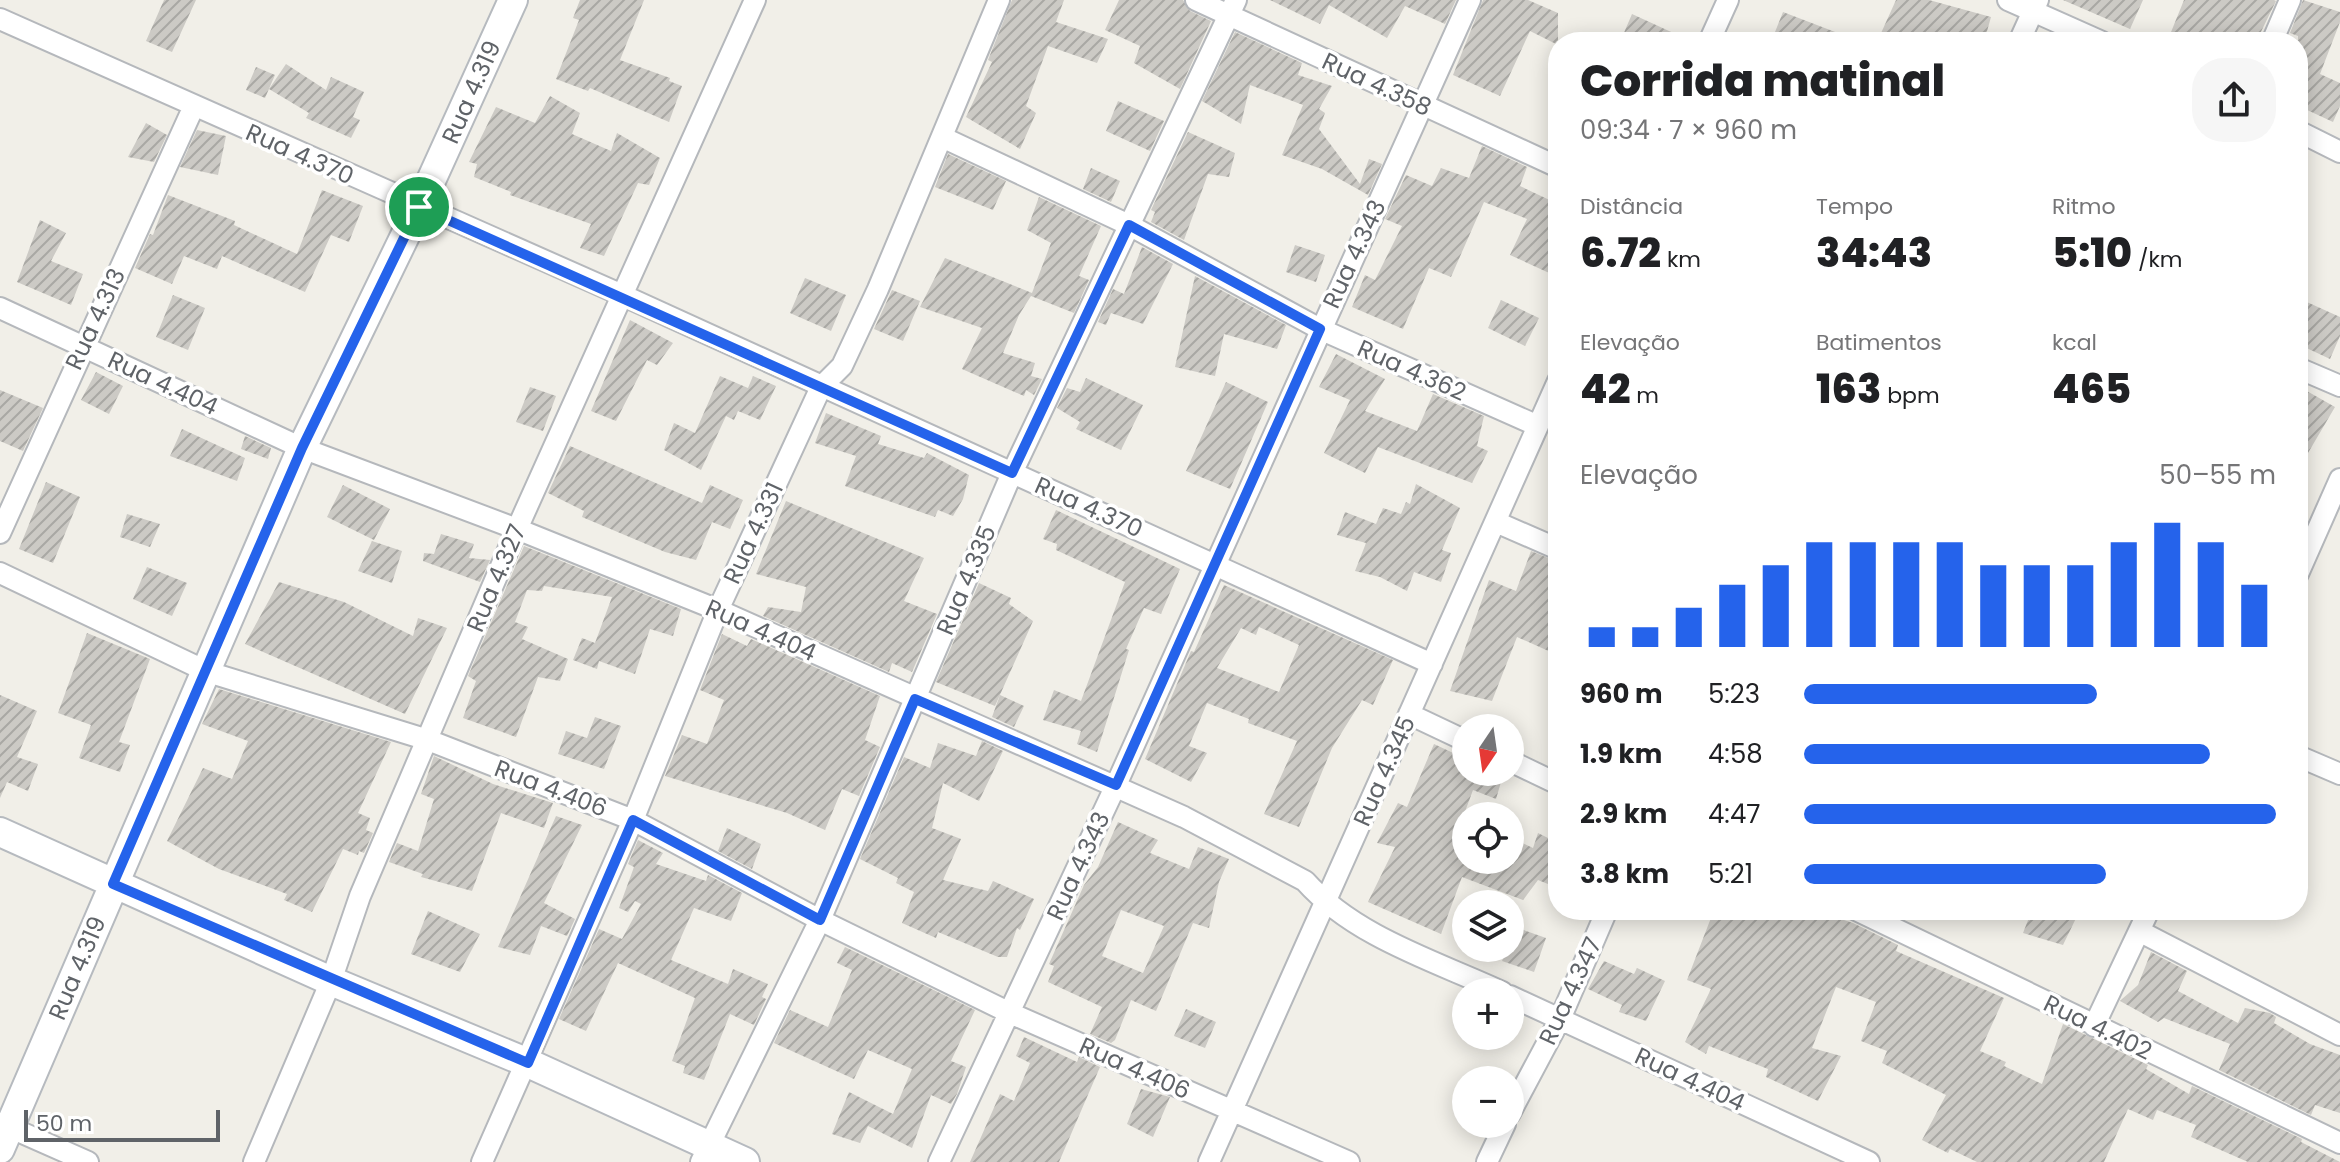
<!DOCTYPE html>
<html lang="pt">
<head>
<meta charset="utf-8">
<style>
  body { margin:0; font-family:Poppins,sans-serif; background:#f6f6f6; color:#202124; height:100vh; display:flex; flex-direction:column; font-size:30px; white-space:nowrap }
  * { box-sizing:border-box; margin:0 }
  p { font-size:26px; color:#757577 }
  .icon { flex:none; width:44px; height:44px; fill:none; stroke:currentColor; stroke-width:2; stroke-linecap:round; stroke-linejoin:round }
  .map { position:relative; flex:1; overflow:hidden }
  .sheet { position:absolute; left:1548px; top:32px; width:760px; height:888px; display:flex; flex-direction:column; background:#fff; border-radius:32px; box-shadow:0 4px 20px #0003 }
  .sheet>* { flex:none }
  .needle { width:52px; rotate:193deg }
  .buttons { position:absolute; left:1452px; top:714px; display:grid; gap:16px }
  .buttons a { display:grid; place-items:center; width:72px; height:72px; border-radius:50%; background:#fff; box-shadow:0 4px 20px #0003; font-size:40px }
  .scale { position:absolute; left:24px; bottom:20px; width:196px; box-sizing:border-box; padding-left:8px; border:4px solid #5f6368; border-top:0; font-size:22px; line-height:28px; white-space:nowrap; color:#5f6368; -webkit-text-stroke:6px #fff; paint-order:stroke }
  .pin { position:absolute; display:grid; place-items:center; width:68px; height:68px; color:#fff; margin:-34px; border:4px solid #fff; border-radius:50%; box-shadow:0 2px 8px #0007 }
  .round { display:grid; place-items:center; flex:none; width:84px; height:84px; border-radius:32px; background:#f6f6f6 }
  .overview { display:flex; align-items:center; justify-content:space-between; height:136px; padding:0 32px }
  h1 { font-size:44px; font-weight:800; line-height:60px }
  .metrics { display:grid; grid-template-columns:repeat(3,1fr); gap:12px; height:136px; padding:8px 32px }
  .metrics div { display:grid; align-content:center }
  .metrics b { font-size:40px; font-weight:800 }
  .metrics small { font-size:22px; font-weight:400 }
  .metrics p { font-size:22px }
  .chart { height:224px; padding:16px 32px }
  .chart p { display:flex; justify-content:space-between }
  .chart svg { width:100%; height:144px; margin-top:8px; stroke:#2563eb; stroke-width:6 }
  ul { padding:0 32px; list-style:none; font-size:26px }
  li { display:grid; grid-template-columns:128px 96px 1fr; align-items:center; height:60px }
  li i { height:20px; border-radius:10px; background:#2563eb }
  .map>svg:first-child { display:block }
  .building { fill:url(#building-hatch); fill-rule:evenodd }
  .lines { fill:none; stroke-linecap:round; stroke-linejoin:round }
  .street-casing { stroke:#b5b8bc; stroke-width:24 }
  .secondary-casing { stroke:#b6babf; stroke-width:32 }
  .street { stroke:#fff; stroke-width:20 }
  .secondary { stroke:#fff; stroke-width:28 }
  .route-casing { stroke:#fff; stroke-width:16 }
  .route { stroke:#2563eb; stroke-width:10 }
  .labels { text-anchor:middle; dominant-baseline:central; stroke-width:7; stroke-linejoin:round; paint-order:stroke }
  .street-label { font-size:24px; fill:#5f6368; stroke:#fff }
</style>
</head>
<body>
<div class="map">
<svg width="2340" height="1162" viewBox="0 0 2340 1162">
  <defs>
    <pattern id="building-hatch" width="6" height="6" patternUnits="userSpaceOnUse" patternTransform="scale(2)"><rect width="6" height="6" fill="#cccac5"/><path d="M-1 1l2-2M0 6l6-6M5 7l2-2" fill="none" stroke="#a9a8a4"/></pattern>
  </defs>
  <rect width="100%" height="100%" fill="#f1efe8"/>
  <path class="building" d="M164 0H196L172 52 146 41Z
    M580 0H644L620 60 670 78 669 81 682 86 669 122 590 88 588 91 556 79 579 20 573 18Z
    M1012 0H1064L1056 22 1108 39 1097 63 1048 46 1026 106 1036 113 1020 149 966 117 992 62 988 60Z
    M1119 0H1183L1190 11 1211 21 1180 89 1134 63 1140 46 1105 30Z
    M1270 0H1456L1445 24 1405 6 1387 38 1329 5 1320 24Z
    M1483 0H1528L1558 13V45L1530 31 1500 96 1453 75Z
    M1896 0H1929L1991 17 1984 42H1877Z
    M2063 0H2143L2130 29Z
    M2184 0H2274L2276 1 2256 42H2167Z
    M2303 0 2340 12V22L2320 74 2340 83V106L2333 122 2305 109 2298 118V36L2290 33Z
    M1783 12 1856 40V42H1771Z
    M1632 14 1693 42H1620Z
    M1235 32 1302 63 1298 75 1332 86 1319 109 1325 113 1319 129 1360 184 1369 159 1382 164 1368 195 1322 169 1282 155 1303 105 1250 85 1241 124 1202 101Z
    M286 64 326 90 331 77 364 92 353 117 360 120 351 138 306 118 309 113 269 89Z
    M256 67 275 75 265 98 246 90Z
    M550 96 580 113 572 134 611 151 617 133 660 158 649 185 638 183 604 256 580 248 591 224 510 195 511 192 474 177 477 164 469 162 496 107 535 123Z
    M1118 101 1164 121 1150 151 1106 131Z
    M146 123 167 135 154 162 128 157Z
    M197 130 226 136 218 175 180 167Z
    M1188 132 1235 153 1229 177 1208 174 1184 240 1151 222 1155 212 1151 210Z
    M1482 146 1527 167 1520 186 1558 204V277L1510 255 1527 219 1484 202 1451 277 1429 268 1403 329 1352 307 1365 275 1375 280 1402 226 1385 219 1406 175 1432 186 1441 168 1469 178Z
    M948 154 1006 181 993 210 935 187Z
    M1091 168 1120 181 1111 202 1083 189Z
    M322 190 363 206 349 242 331 235 305 292 222 256 217 269 184 256 172 284 135 268 150 234 153 235 168 195 235 221 234 225 297 254Z
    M1039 197 1101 226 1079 276 1089 280 1074 313 1031 296 1019 315 1003 353 1035 363 1031 376 1042 379 1034 395 1026 390 1024 396 962 369 982 328 920 307 945 258 1032 293 1051 243 1027 230Z
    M40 220 66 233 51 261 83 274 71 305 17 282Z
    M1295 245 1325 255 1316 282 1286 272Z
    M1142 247 1173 264 1143 324 1111 313 1106 325 1098 322 1113 289 1124 294Z
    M1195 276 1286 325 1277 349 1224 334 1215 376 1175 367Z
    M805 278 846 295 831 331 790 313Z
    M892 290 920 301 903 341 874 329Z
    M173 295 205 308 188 350 156 337Z
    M2298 298 2340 317V336L2330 359 2298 344Z
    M1501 300 1539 318 1525 346 1488 328Z
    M630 320 673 343 657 365 647 360 616 421 591 411Z
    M1336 354 1385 379 1365 411 1417 431 1433 394 1484 416 1477 446 1488 451 1472 483 1378 447 1365 473 1324 453 1350 400 1319 387Z
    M96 372 123 386 109 414 81 400Z
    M720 376 748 388 753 376 776 386 760 420 738 411 734 420 726 416 701 470 664 450 674 423 695 433Z
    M1086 378 1143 405 1121 450 1076 429 1080 422 1057 408 1067 388 1080 392Z
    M1226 382 1268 402 1230 489 1186 471Z
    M2298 386 2335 407 2298 470Z
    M530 387 556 396 543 431 516 422Z
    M0 390 43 408 23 451 0 441Z
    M826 413 881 436 878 444 924 458 927 453 969 475 963 499 953 516 938 510 935 517 845 486 856 456 815 443Z
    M182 429 245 458 237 481 170 456Z
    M245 436 271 448 268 459 241 449Z
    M570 446 702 503 710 485 743 500 730 529 712 522 696 560 665 552 582 517 584 511 548 493Z
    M46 482 80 497 53 563 19 549Z
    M1416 484 1460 508 1442 550 1451 553 1441 582 1414 572 1407 591 1380 577 1355 571 1366 543 1337 535 1345 512 1376 524 1383 508 1401 514 1406 502 1410 504Z
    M343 485 390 509 374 540 327 517Z
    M786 501 924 558 904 601 937 614 912 672 892 663 889 672 763 616 768 607 801 612 806 587 756 574Z
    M1056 510 1180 569 1161 614 1144 608 1126 649 1129 650 1097 752 1077 744 1081 731 1043 720 1054 690 1081 701 1125 582 1056 550 1057 544 1043 539Z
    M127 514 160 524 150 547 120 537Z
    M441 534 474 544 469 558 490 560 480 582 423 561 424 553 434 554Z
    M372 541 402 551 392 583 358 571Z
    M524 546 681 609 673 636 650 629 635 674 599 661 597 669 573 660 582 638 595 643 612 597 544 586 542 591 527 590 515 622 528 627 522 639 568 659 560 681 538 677 516 737 463 718 476 681 468 676Z
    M1531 551 1558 562 1550 584 1558 587V640L1553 653 1517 637 1492 701 1450 691 1489 580 1516 591Z
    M147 567 187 583 172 616 133 599Z
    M279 582 344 602 413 636 418 618 447 628 405 714 245 644Z
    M979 583 1011 598 1009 604 1033 621 995 706 936 682Z
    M1224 585 1393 660 1373 705 1362 700 1332 748 1299 827 1264 814 1297 741 1248 723 1249 719 1207 703 1189 746 1207 753 1191 782 1145 759 1191 651 1194 652ZM1259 627 1299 645 1279 692 1217 668 1241 628 1256 635Z
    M87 633 150 659 119 742 130 745 120 772 79 758 91 725 58 713Z
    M722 634 747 646 751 639 880 696 865 740 880 747 859 796 842 789 825 830 787 813 665 776 682 735 707 744 724 700 700 690Z
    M219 689 391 742 358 813 370 818 366 830 373 833 364 853 359 851 358 855 343 849 312 912 284 900 287 894 219 869 167 841 203 768 232 779 248 741 202 724Z
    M0 695 37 711 17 757 38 764 28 791 7 782 0 798Z
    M1000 695 1024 706 1014 727 992 717Z
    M595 717 621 726 604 769 558 754 566 731 587 738Z
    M982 741 1003 751 979 801 943 783 932 828 961 839 943 880 988 891 993 881 1034 899 1020 930 1017 928 1007 957H998L938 932 936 938 902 923 914 892 896 883 898 878 860 859 904 757 930 768 938 743 976 756Z
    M1434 744 1466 759V772H1504L1496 799 1473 790 1453 844 1466 851V860H1510V837L1533 848 1538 833 1558 843V888L1538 880 1523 900 1462 877 1441 934 1368 902 1395 847 1377 843 1398 803 1407 807Z
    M434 756 493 784 553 803 544 828 501 813 472 891 421 877 423 874 389 862 397 843 418 851 434 799 421 794Z
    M556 816 582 825 544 903 575 919 567 936 541 926 530 955 498 947Z
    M1118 822 1158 840 1150 853 1189 869 1198 847 1229 859 1219 882 1209 928 1193 923 1156 1011 1131 1000 1115 1040 1111 1043 1090 1034 1102 1007 1048 982 1054 966 1049 964 1084 885 1098 867ZM1121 910 1164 926 1143 973 1102 956Z
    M727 828 761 844 752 869 718 851Z
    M638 840 663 853 656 864 706 881 708 875 742 893 731 921 694 908 671 960 728 984 733 969 768 984 762 997 766 999 754 1025 730 1014 704 1080 683 1073 685 1066 672 1061 695 998 618 963 586 1031 559 1019 599 929 622 939 641 904 635 901 628 912 619 908 634 867 628 864Z
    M1714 910H1814L1853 923 1898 945 1896 951 2004 998 1980 1051 2006 1062 2004 1066 2042 1084 2063 1024 2148 1065 2146 1069 2189 1094 2192 1086 2302 1139 2301 1142 2340 1162H2248L2191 1137 2196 1125 2157 1110 2153 1120 2128 1109 2104 1162H1977L1950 1149 1948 1153 1922 1140 1946 1095 1882 1063 1887 1051 1861 1041 1876 1002 1836 987 1812 1048 1841 1056 1818 1101 1766 1077 1768 1069 1709 1046 1706 1054 1685 1042 1711 989 1687 980Z
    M2032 910H2080L2063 945 2023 933Z
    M428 911 480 934 460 972 411 954Z
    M1518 928 1546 938 1534 972 1502 961Z
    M845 947 975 1010 951 1061 966 1067 957 1094 951 1104 931 1095 912 1148 868 1126 860 1143 832 1134 849 1092 893 1114 912 1069 868 1050 854 1079 774 1043 790 1010 828 1027 852 970 837 963Z
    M2151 952 2187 971 2178 991 2238 1023 2245 1008 2270 1013 2276 1017 2274 1023 2310 1044 2340 1055V1113L2315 1105 2311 1115 2219 1070 2230 1044 2164 1018 2158 1022 2120 1001 2138 985Z
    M1604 961 1634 974 1637 968 1665 981 1646 1021 1619 1012 1622 1005 1588 989Z
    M1186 1009 1216 1022 1205 1048 1174 1036Z
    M1024 1037 1077 1062 1079 1057 1100 1067 1059 1162H970L1000 1094 1014 1101 1030 1063 1016 1056Z
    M1141 1089 1170 1097 1153 1137 1127 1124Z"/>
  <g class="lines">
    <g class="street-casing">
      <path id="street" d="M1196 0 1558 167
        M2008 0 2102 42
        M0 19 622 295 1432 664
        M1709 42 1728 0
        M2019 42 2038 0
        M2272 42 2290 0
        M2298 131 2340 152
        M944 138 1129 225 1320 329 1538 426
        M0 308 302 448 517 529 718 610 1184 817 1305 881C1355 937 1435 961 1502 992
        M2298 368 2340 386
        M1496 522 1558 549
        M0 533 194 106
        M0 573 208 672 428 740 633 820 820 920 1010 1013 1349 1162
        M2298 574 2340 479
        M1409 714 1466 741
        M2298 756 2340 774
        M1510 761 1558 784
        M1856 910 2340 1143
        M2139 931 2340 1035
        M1510 996 1869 1162
        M2094 1026 2149 910
        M1510 1113 1560 1019 1607 910
        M0 1123 88 1162
        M254 1162 331 981 360 896 517 529 755 0
        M482 1162 633 820 718 610 821 387 842 366 878 289 999 0
        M701 1162 820 920 1012 473 1236 0
        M939 1162 1116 785 1470 0
        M1209 1162 1558 381
        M1487 1162 1505 1124"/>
    </g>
    <g class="secondary-casing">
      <path id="secondary" d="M0 832 331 981 528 1063 745 1162
        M0 1149 302 448 419 207 513 0"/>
    </g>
    <use href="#street" class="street"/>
    <use href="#secondary" class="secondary"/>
  </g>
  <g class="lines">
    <g class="route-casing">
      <path id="route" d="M419 207 1012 473 1129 225 1320 329 1116 785 915 699 820 920 633 820 528 1063 113 884 302 448Z"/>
    </g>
    <use href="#route" class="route"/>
  </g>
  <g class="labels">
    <g class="street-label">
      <text transform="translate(1377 84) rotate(25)">Rua 4.358</text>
      <text transform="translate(471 92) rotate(-66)">Rua 4.319</text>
      <text transform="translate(300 154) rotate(24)">Rua 4.370</text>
      <text transform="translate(1354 254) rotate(-65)">Rua 4.343</text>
      <text transform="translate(95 319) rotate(-65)">Rua 4.313</text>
      <text transform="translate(1412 370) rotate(24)">Rua 4.362</text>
      <text transform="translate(163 383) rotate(25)">Rua 4.404</text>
      <text transform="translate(1089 507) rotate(24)">Rua 4.370</text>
      <text transform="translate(753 533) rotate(-65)">Rua 4.331</text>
      <text transform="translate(496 578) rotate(-67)">Rua 4.327</text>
      <text transform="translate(966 580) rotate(-67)">Rua 4.335</text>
      <text transform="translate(761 630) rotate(24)">Rua 4.404</text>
      <text transform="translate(1384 771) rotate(-66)">Rua 4.345</text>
      <text transform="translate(551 788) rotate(21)">Rua 4.406</text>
      <text transform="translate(1078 866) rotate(-65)">Rua 4.343</text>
      <text transform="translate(77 968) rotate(-67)">Rua 4.319</text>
      <text transform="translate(1570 991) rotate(-65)">Rua 4.347</text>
      <text transform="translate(2098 1027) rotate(26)">Rua 4.402</text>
      <text transform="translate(1135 1068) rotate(24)">Rua 4.406</text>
      <text transform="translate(1690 1079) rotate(25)">Rua 4.404</text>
    </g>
  </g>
</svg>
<div class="buttons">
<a><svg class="needle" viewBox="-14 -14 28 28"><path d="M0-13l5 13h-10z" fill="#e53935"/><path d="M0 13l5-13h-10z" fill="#757577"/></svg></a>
<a><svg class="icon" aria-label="locate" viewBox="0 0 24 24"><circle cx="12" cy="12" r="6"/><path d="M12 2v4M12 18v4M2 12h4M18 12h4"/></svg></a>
<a><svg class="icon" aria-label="layers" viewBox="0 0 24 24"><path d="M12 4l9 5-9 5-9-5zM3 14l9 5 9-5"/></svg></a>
<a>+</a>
<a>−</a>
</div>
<div class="scale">50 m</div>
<div class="pin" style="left:419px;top:207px;background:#1e9e55"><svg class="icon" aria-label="arrive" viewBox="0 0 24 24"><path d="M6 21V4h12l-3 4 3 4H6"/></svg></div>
<section class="sheet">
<div class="overview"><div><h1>Corrida matinal</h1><p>09:34 · 7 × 960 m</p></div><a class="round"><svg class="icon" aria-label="share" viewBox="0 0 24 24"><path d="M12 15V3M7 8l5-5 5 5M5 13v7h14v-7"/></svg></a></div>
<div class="metrics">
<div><p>Distância</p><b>6.72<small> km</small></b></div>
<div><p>Tempo</p><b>34:43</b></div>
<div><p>Ritmo</p><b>5:10<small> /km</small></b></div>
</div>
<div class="metrics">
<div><p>Elevação</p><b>42<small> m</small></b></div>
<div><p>Batimentos</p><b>163<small> bpm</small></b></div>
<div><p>kcal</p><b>465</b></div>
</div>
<div class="chart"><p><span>Elevação</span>50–55 m</p>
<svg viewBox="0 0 160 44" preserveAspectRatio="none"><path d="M5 44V38M15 44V38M25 44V32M35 44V25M45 44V19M55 44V12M65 44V12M75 44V12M85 44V12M95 44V19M105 44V19M115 44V19M125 44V12M135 44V6M145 44V12M155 44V25"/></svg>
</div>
<ul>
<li><b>960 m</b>5:23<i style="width:62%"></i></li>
<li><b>1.9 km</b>4:58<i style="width:86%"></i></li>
<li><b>2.9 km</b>4:47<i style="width:100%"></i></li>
<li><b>3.8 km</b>5:21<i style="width:64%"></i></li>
</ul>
</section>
</div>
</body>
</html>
